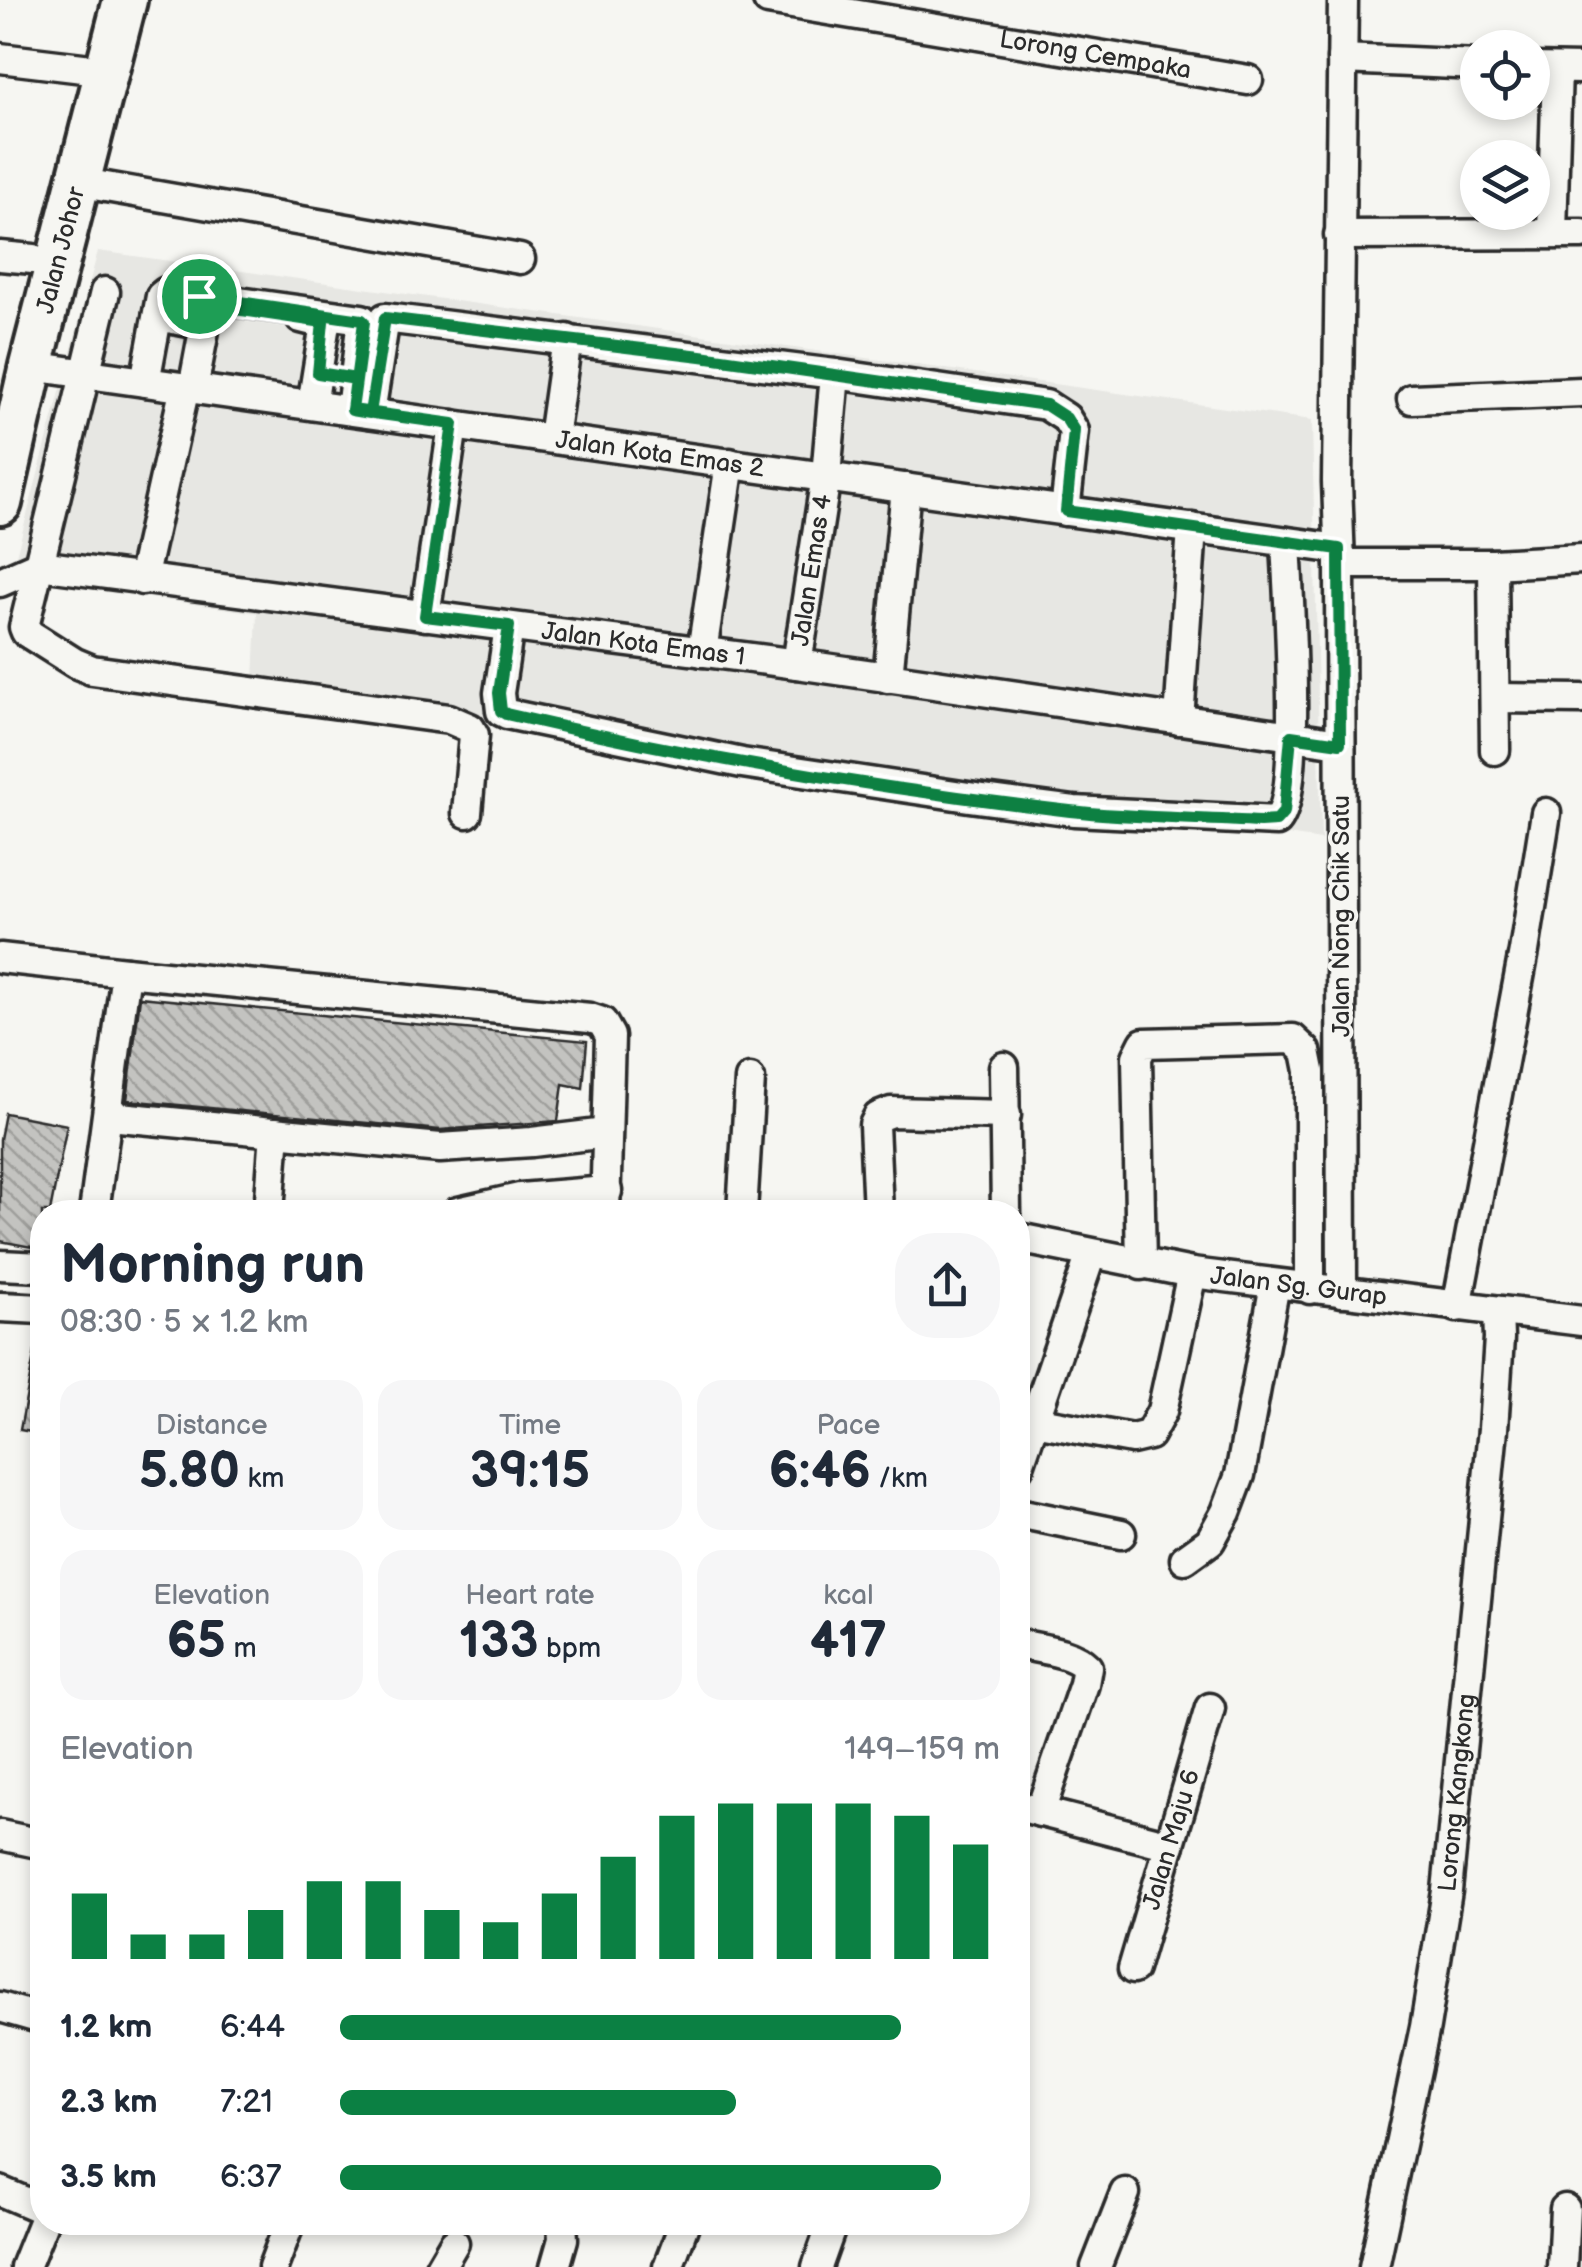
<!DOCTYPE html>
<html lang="en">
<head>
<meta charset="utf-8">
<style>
  body { margin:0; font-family:"Balsamiq Sans",sans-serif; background:#f6f6f7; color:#1f2937; height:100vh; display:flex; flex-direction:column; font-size:38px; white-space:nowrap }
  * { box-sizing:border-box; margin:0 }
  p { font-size:32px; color:#747a83 }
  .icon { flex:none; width:55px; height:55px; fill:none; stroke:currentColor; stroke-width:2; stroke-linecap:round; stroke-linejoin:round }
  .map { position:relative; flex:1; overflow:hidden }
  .drawer { position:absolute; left:30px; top:1200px; width:1000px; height:1035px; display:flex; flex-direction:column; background:#fff; border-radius:40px; box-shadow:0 5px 15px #0003 }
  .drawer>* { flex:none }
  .controls { position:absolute; left:1460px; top:30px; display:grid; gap:20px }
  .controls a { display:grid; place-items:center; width:90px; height:90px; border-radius:50%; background:#fff; box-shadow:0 5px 15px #0003; font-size:50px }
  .pin { position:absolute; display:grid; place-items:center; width:85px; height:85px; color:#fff; margin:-42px; border:5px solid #fff; border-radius:50%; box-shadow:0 2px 10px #0007 }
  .round { display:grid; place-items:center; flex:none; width:105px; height:105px; border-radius:40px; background:#f6f6f7 }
  .overview { display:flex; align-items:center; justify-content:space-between; height:170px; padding:0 30px }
  h1 { font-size:55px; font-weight:600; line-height:75px }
  .figures { display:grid; grid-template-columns:repeat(3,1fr); gap:15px; height:170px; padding:10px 30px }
  .figures div { display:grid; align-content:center; border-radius:25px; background:#f6f6f7; text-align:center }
  .figures b { font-size:50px; font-weight:600 }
  .figures small { font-size:28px; font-weight:400 }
  .figures p { font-size:28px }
  .chart { height:280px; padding:20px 30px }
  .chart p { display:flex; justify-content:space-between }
  .chart svg { width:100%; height:180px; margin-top:10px; stroke:#0b8043; stroke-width:6 }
  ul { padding:0 30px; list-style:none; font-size:32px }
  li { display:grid; grid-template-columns:160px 120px 1fr; align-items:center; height:75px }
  li i { height:25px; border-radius:12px; background:#0b8043 }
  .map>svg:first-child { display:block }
  .built { fill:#e7e7e3 }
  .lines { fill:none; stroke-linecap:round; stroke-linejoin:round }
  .stream { stroke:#7a7a78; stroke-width:6 }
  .building { fill:url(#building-back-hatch); stroke:#2b2b2b; stroke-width:2.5 }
  .minor-casing { stroke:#2b2b2b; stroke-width:35 }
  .highway-casing { stroke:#2b2b2b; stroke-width:50 }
  .minor { stroke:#f6f6f2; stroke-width:28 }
  .highway { stroke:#f6f6f2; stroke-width:42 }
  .route-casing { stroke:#fff; stroke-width:20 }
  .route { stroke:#0b8043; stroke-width:12 }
  .labels { text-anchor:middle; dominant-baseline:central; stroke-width:8; stroke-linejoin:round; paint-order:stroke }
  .street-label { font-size:25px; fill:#2b2b2b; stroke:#f6f6f2 }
</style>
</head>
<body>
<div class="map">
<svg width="1582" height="2267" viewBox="0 0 1582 2267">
  <defs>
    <pattern id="building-back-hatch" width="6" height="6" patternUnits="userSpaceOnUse" patternTransform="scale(2.5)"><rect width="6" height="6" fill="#c3c3c0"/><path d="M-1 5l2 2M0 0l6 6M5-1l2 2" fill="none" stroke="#9f9f9c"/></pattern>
  </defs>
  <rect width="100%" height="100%" fill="#f6f6f2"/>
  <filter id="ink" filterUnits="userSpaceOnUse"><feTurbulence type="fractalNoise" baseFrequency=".01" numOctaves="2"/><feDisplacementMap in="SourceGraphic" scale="20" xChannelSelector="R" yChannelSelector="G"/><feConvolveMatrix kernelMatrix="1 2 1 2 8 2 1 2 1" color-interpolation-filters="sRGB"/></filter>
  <g filter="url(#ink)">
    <path class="built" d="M98 251 1312 420 1321 840 254 681 257 613 10 578Z"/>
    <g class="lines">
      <path class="stream" d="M0 1292 42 1294"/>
    </g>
    <path class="building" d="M140 997 587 1041 583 1088 563 1084 558 1121 440 1130 127 1100Z
      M5 1113 67 1125 50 1212H42V1249L0 1241V1139Z
      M35 1351H42V1434L20 1430Z"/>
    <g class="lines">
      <g class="minor-casing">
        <g id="minor">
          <path id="s1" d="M768 0 1248 80"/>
          <path d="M0 58 83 68"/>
          <path d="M1342 59 1478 65"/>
          <path d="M1532 68 1582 69"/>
          <path d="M77 182 520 259"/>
          <path d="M1552 232 1557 69"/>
          <path d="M1339 235 1582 234"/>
          <path d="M0 256 33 259"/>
          <path d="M105 292 24 627 26 632 75 663 92 670 449 719 470 728 474 735 467 813"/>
          <path d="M158 316 205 325 193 389"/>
          <path d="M301 318 325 324 312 405"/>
          <path id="s2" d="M31 366 1339 549"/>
          <path d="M145 382 161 296 166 292 362 319 351 410"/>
          <path d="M1412 399 1582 392"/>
          <path d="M370 413 385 318 835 374"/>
          <path d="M553 438 567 339"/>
          <path d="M1340 564H1493L1582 559"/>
          <path d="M1493 564 1495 750"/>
          <path d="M142 580 185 387"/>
          <path id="s3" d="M0 582 39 565 797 664 1340 743"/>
          <path d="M425 616 453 425"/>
          <path d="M509 627 499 693 501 711 507 714 742 763 969 797 1074 811 1277 821C1303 792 1288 590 1286 542"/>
          <path d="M702 652 730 463"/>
          <path id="s4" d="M797 664 826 476 835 374 1046 405 1066 418 1074 431 1065 511"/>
          <path d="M888 678 906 488"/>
          <path d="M1495 698 1582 699"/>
          <path d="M1179 720 1192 528"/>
          <path d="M0 958 126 972 94 1212"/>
          <path d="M126 972 590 1018 602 1022 610 1036 605 1212"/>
          <path d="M1004 1067 1006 1212"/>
          <path d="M109 1116 440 1148 532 1142 606 1133"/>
          <path d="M269 1212 275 1132"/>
          <path d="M458 1212 520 1198 607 1191"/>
          <path d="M742 1212 750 1079"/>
          <path d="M878 1212 874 1125 878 1117 891 1112 1006 1115"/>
          <path id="s5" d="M1018 1238 1192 1273 1582 1321"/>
          <path d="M0 1265 42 1267"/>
          <path d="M1141 1265 1137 1057 1144 1043 1293 1039 1306 1051 1310 1071V1289"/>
          <path d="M1342 1292 1340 564 1337 482 1343 0"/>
          <path d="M0 1307 42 1309"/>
          <path d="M1457 1307 1524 951 1546 813"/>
          <path d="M1034 1421 1132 1439 1149 1435 1162 1411 1192 1273"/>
          <path d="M1018 1468 1091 1254"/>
          <path d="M1018 1513 1121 1534"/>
          <path d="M1185 1559 1210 1541 1226 1512 1240 1475 1275 1284"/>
          <path d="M1018 1644C1040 1649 1071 1651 1087 1667L1084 1684 1040 1812"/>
          <path d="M1018 1806 1170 1845"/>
          <path d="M0 1835 42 1844"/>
          <path id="s6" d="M1133 1969 1210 1708"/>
          <path d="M0 2007 42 2019"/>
          <path d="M0 2191 42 2209"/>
          <path d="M25 2267 43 2222"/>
          <path d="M273 2267 290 2222"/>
          <path d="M440 2267 454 2243"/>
          <path d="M555 2267 563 2239 562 2222"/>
          <path d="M668 2267 685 2222"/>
          <path d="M817 2267 833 2222"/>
          <path d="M1096 2267 1125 2193"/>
          <path id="s7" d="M1374 2267 1425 2027 1447 1891 1493 1429 1499 1338 1498 1312"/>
          <path d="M1562 2267 1565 2209"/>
        </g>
      </g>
      <g class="highway-casing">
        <g id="highway">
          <path id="s8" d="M0 503 31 366 125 0"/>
        </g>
      </g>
      <use href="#minor" class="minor"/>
      <use href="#highway" class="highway"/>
    </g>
  </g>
  <g class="lines" filter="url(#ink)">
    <g class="route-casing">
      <path id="route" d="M199 296 207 305 323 322 318 373 356 379 352 410 453 424 425 616 509 626 499 693 501 711 506 714C692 758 881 789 1070 811 1133 818 1197 818 1260 822L1276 821 1284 812 1291 736 1340 743 1339 549 1066 511 1074 431 1066 418 1046 405 701 356 385 318 370 413 352 410 364 322 362 320 199 296"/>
    </g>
    <use href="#route" class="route"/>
  </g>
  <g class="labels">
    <g class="street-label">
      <text stroke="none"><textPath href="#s1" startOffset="332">Lorong Cempaka</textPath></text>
      <text stroke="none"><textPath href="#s8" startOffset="260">Jalan Johor</textPath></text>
      <text stroke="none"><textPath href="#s2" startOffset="635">Jalan Kota Emas 2</textPath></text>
      <text stroke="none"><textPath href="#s4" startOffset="95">Jalan Emas 4</textPath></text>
      <text stroke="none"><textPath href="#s3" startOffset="652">Jalan Kota Emas 1</textPath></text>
      <text transform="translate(1341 916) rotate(-90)">Jalan Nong Chik Satu</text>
      <text stroke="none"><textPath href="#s5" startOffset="285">Jalan Sg. Gurap</textPath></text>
      <text stroke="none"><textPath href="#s7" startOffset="482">Lorong Kangkong</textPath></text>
      <text stroke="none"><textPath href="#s6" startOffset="135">Jalan Maju 6</textPath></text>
    </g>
  </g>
</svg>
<div class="controls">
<a><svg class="icon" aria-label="locate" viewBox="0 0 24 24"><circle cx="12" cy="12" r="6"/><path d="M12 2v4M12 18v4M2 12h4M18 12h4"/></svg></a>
<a><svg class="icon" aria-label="layers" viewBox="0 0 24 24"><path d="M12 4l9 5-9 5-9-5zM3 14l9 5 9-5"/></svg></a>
</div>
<div class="pin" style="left:199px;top:296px;background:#1e9e55"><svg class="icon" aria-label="arrive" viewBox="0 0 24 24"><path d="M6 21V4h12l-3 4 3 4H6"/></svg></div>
<section class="drawer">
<div class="overview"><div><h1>Morning run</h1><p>08:30 · 5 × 1.2 km</p></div><a class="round"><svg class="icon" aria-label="share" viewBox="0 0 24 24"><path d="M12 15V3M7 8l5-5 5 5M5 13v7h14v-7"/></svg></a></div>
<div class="figures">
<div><p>Distance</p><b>5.80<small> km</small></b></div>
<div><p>Time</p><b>39:15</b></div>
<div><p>Pace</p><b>6:46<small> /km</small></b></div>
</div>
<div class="figures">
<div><p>Elevation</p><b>65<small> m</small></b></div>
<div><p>Heart rate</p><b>133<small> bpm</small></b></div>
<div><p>kcal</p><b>417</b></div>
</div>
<div class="chart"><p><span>Elevation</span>149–159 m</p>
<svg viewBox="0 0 160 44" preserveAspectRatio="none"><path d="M5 44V28M15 44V38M25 44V38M35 44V32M45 44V25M55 44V25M65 44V32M75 44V35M85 44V28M95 44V19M105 44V9M115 44V6M125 44V6M135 44V6M145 44V9M155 44V16"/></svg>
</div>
<ul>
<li><b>1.2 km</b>6:44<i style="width:85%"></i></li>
<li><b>2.3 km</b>7:21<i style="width:60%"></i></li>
<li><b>3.5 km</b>6:37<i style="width:91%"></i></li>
</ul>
</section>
</div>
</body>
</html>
